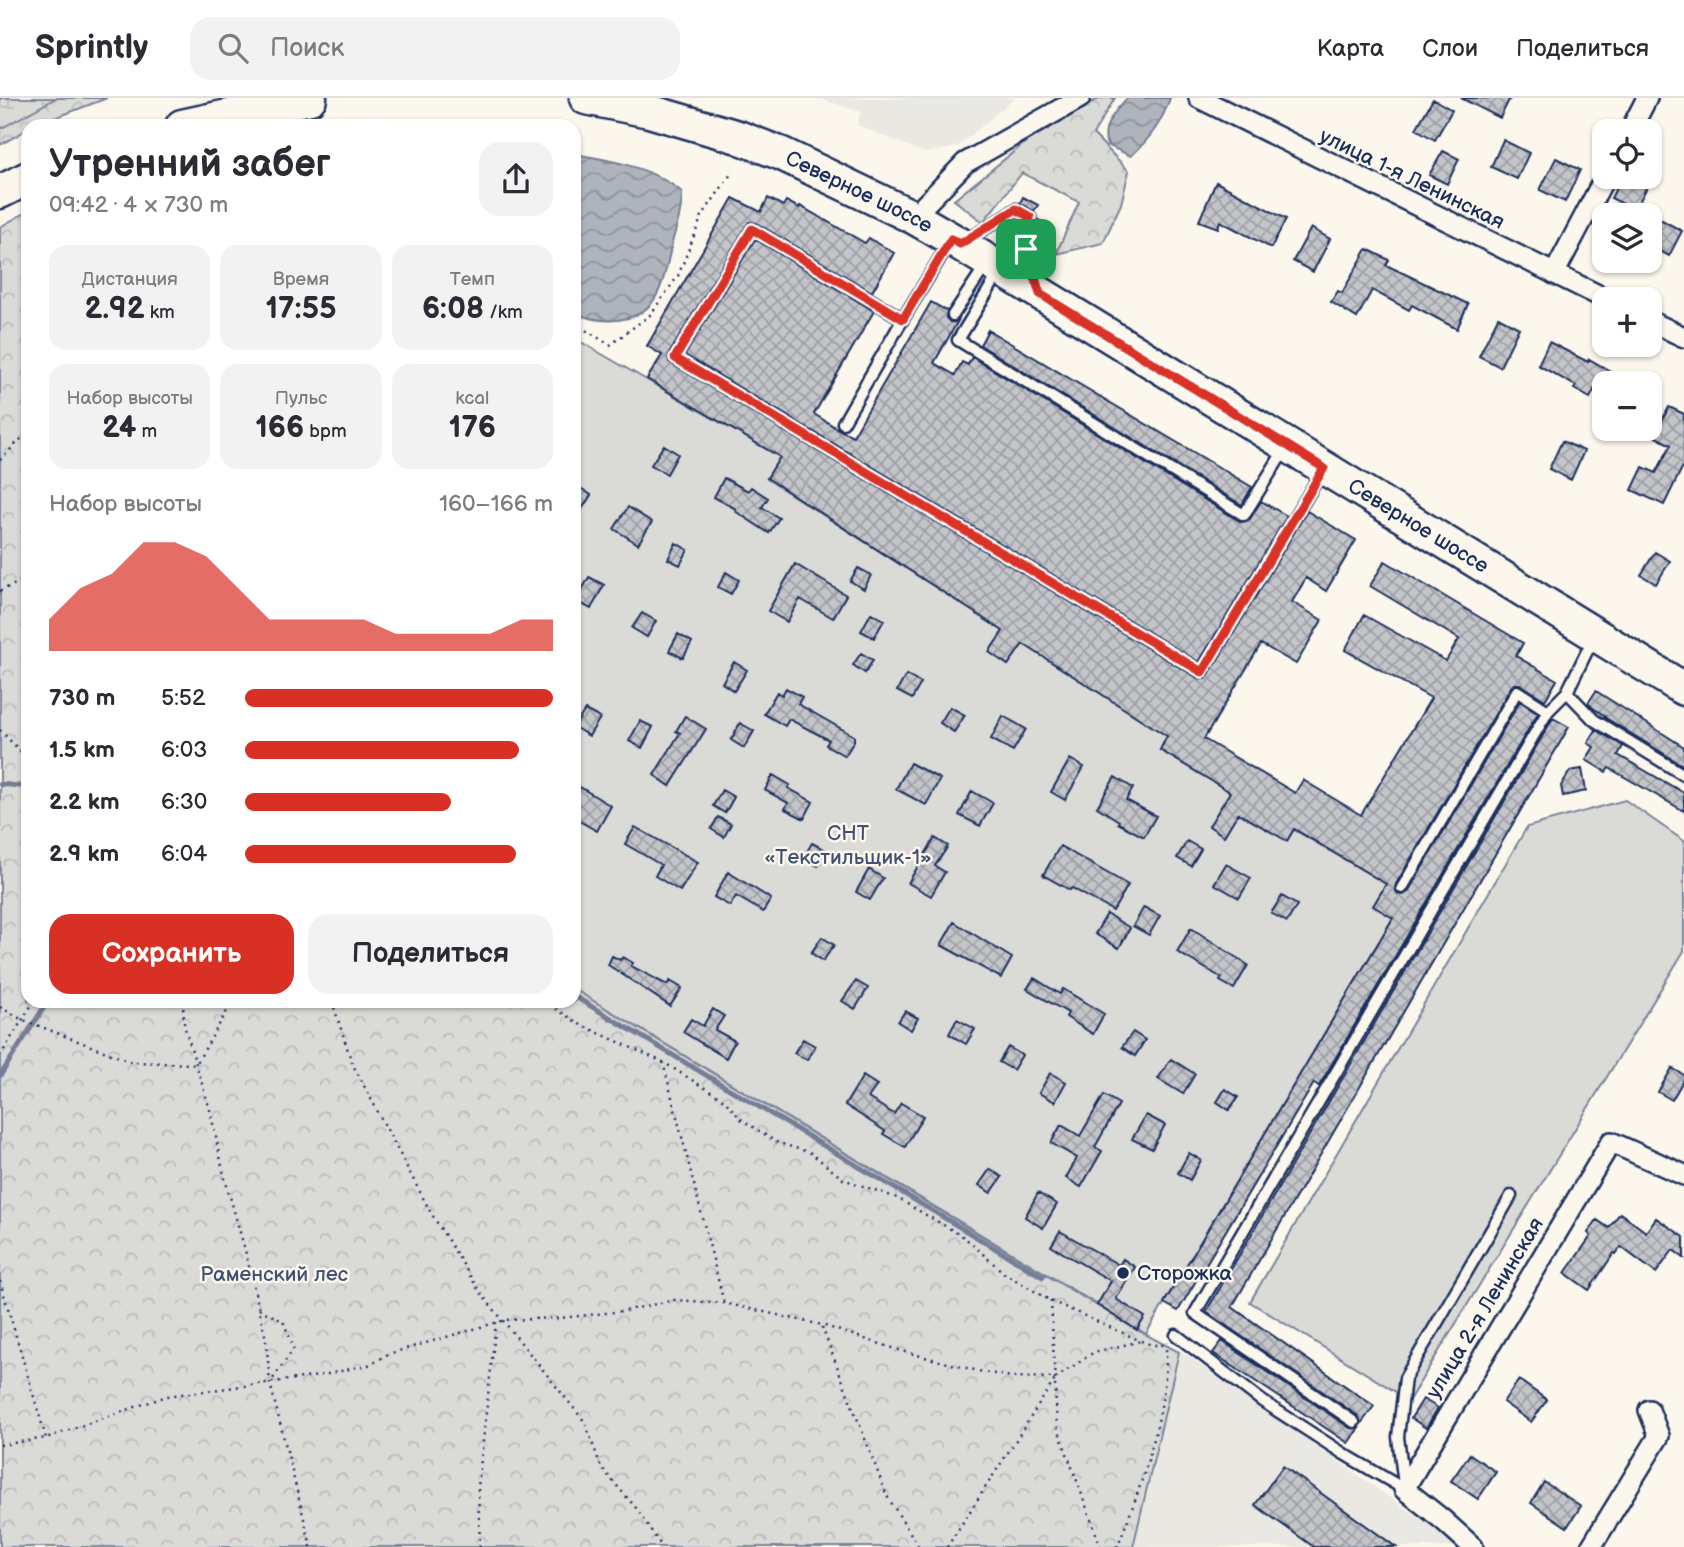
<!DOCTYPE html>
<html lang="ru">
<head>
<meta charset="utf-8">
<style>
  body { margin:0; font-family:"Balsamiq Sans",sans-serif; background:#f2f2f3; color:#2b2b33; height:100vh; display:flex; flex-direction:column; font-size:26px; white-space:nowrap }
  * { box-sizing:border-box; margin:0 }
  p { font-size:23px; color:#7c7c81 }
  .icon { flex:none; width:38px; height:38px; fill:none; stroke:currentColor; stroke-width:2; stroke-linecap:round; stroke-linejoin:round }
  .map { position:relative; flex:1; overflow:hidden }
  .panel { position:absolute; left:21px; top:21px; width:560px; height:889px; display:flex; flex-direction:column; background:#fff; border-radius:21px; box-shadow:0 2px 5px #0004 }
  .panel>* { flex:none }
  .tools { position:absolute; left:1592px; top:21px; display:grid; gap:14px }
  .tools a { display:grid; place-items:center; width:70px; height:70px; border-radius:14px; background:#fff; box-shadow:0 2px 5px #0004; font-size:35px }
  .pin { position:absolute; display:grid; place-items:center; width:60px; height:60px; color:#fff; margin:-30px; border-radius:14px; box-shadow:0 4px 10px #0006 }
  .round { display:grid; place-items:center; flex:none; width:74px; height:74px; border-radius:21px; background:#f2f2f3 }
  .headline { display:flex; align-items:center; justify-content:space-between; height:119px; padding:0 28px }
  h1 { font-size:38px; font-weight:800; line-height:52px }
  .metrics { display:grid; grid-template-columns:repeat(3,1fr); gap:10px; height:119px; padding:7px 28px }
  .metrics div { display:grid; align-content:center; border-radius:18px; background:#f2f2f3; text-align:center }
  .metrics b { font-size:30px; font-weight:800 }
  .metrics small { font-size:19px; font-weight:400 }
  .metrics p { font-size:19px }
  .chart { height:196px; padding:14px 28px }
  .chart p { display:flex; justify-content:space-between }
  .chart svg { width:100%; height:126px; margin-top:7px; fill:#d93025; opacity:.7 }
  .cta { display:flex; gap:14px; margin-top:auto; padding:14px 28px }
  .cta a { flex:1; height:80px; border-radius:21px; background:#d93025; color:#fff; font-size:28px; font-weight:800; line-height:80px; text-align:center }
  .cta a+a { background:#f2f2f3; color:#2b2b33 }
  ul { padding:0 28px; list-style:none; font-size:23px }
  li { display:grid; grid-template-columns:112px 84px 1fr; align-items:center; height:52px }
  li i { height:18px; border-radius:9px; background:#d93025 }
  header { display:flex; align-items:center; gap:42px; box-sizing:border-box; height:98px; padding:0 35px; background:#fff; border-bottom:2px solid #e1e1e2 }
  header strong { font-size:33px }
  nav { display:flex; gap:38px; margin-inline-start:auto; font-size:24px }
  .search { width:490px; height:63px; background:#f2f2f3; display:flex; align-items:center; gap:18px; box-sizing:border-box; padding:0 24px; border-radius:21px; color:#7c7c81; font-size:26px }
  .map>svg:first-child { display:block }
  .built { fill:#eae8e2 }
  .forest { fill:url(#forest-crowns); stroke:#7a849a; stroke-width:2 }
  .wetland { fill:url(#wetland-marsh); stroke:#7a849a; stroke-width:2 }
  .garden { fill:#dadad7; stroke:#7a849a; stroke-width:2 }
  .water { fill:url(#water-waves); stroke:#747e96; stroke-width:2 }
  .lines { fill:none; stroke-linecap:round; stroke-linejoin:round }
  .stream { stroke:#747e96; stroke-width:5 }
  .building { fill:url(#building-cross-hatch); stroke:#1b2f5e; stroke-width:2 }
  .service-casing { stroke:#1b2f5e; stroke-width:15 }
  .minor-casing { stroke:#1b2f5e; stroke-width:24 }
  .primary-casing { stroke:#1b2f5e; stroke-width:37 }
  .path { stroke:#1b2f5e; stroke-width:2.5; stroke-dasharray:2 5; stroke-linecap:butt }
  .service { stroke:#fbf7ec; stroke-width:10 }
  .minor { stroke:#fbf7ec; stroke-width:19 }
  .primary { stroke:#fbf7ec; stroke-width:32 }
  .route-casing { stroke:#fff; stroke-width:14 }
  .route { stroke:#d93025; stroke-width:9 }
  .poi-dot { fill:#1b2f5e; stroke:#fbf7ec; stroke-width:2.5 }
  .labels { text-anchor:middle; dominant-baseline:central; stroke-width:5; stroke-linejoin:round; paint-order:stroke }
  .street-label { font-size:21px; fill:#1b2f5e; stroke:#fbf7ec }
  .park-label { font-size:21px; fill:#415176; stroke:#fbf7ec }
  .poi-label { font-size:21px; fill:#1b2f5e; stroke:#fbf7ec; text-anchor:start }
</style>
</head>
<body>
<header>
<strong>Sprintly</strong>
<div class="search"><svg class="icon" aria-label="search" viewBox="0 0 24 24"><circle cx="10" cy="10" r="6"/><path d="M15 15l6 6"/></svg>Поиск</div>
<nav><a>Карта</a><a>Слои</a><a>Поделиться</a></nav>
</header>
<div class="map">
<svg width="1684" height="1449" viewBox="0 0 1684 1449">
  <defs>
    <pattern id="forest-crowns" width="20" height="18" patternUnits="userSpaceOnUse" patternTransform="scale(1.75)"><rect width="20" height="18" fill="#dadad7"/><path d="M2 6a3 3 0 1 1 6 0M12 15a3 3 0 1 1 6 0" fill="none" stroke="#babbbb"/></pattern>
    <pattern id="wetland-marsh" width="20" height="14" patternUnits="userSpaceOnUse" patternTransform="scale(1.75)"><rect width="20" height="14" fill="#dadad7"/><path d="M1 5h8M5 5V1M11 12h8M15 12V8" fill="none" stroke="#babbbb"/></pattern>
    <pattern id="water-waves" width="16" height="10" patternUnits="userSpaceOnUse" patternTransform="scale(1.75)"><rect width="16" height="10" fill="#afb3bb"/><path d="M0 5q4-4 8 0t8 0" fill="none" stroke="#8e929b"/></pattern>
    <pattern id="building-cross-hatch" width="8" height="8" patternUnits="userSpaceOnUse" patternTransform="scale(1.75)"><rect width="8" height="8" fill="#c3c5c9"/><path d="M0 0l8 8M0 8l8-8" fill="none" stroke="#9ea0a6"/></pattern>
  </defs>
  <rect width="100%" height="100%" fill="#fbf7ec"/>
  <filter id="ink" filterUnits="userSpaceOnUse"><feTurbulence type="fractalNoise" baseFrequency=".0143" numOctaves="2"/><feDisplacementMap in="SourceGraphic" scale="14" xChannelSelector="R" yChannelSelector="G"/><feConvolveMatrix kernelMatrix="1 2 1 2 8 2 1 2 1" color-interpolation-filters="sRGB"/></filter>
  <g filter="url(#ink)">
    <path class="built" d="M819 0H1015L957 49 925 55 857 27 861 14Z
      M1179 1254H1182L1461 1449H1133Z"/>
    <path class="forest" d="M0 0H107L34 28H28V31L0 47Z
      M1102 0H1115L1093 36 1129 73 1121 106 1103 145 1056 156 1079 104 1022 75 983 124 954 102 1058 18Z
      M28 113V903H574V891L1137 1232 1179 1254 1133 1449H0V129Z"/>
    <path class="wetland" d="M0 0H56L0 31Z"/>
    <path class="garden" d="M574 240 780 359 767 381 1167 638 1160 652 1406 798 1146 1236 574 891Z
      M1625 702 1684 743V853L1409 1302 1250 1204 1527 729Z"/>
    <path class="water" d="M1127 0H1170C1163 22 1149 42 1131 58L1107 47C1100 29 1116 12 1127 0Z
      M574 56C611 62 652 69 682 94 682 111 678 124 673 141 668 160 664 192 650 207 631 227 598 225 574 215Z"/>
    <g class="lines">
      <path class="stream" d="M372 28V21
        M0 686 28 689
        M574 898 1043 1179
        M0 978 48 903"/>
    </g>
    <path class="building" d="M1461 0H1510L1500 20Z
      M1433 1 1452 12 1435 42 1416 31Z
      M1503 42 1529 55 1517 81 1491 69Z
      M1443 53 1459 61 1447 86 1429 77Z
      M1556 60 1580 72 1565 104 1540 92Z
      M1622 79H1627L1647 89 1635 112 1611 100Z
      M1216 84 1286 121 1271 150 1220 123 1218 130 1199 123Z
      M1023 99 1038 107 1034 113 1020 105Z
      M733 100 761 114 768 100 783 108 786 103 799 110 800 108 865 145 869 140 894 155 872 194 756 125 749 124 669 256V264L1198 580 1205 581 1208 578 1307 413 1356 442 1326 493 1306 480 1292 504 1322 522 1296 566 1261 546 1204 641 1295 695 1303 682 1361 717 1431 600 1345 552 1364 517 1446 563 1459 541 1370 488 1385 463 1523 545 1516 558 1557 582 1545 602 1520 586H1514L1511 589 1396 786 1395 791 1398 796 1403 797 1408 794 1520 603 1538 615 1319 988 1314 985 1178 1213 1164 1205 1393 820 1373 808 1386 786 1294 731 1287 743 1238 715 1224 738 1209 728 1230 694 1160 652 1167 638 1023 546 1008 567 989 554 1003 533 767 380 780 359 647 281 662 257 647 248Z
      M1016 120 1022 123 1019 139 1005 130 1008 125Z
      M1037 121 1053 130 1043 148 1034 144Z
      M1660 121 1682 133 1669 158 1650 148V139Z
      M1311 130 1330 141 1313 174 1293 163Z
      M755 141 874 213 814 316 840 332 853 338 931 204 947 213 946 220 950 224H956L959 221 934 265 955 277 962 264 968 267 972 259 1241 424 1250 421 1261 403 1287 418 1199 564 685 257Z
      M1367 151 1389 162 1386 167 1468 206 1457 231 1412 207 1409 212 1372 192 1357 220 1331 204 1338 193 1342 195Z
      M1498 219 1519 230 1500 269 1479 258Z
      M988 232 1252 389 1242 407 980 247Z
      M1549 244 1588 264 1589 261 1631 285H1598L1590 300 1574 291 1576 288 1538 267Z
      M1669 309 1684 316V366L1664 407 1632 392 1643 369 1656 375 1671 347 1654 338Z
      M1562 343 1584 353 1571 382 1549 371Z
      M664 347 678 356 667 376 651 367Z
      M724 380 748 393 751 389 768 400 762 409 779 420 769 435 735 413 736 411 714 399Z
      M579 389 591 397 574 423V397Z
      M628 409 652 424 638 446 614 431Z
      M676 445 688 452 680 467 668 461Z
      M1655 454 1670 463 1656 486 1641 477Z
      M795 466 846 497 833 520 800 501 787 524 768 513Z
      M858 470 871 477 864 491 850 483Z
      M726 474 739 482 731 496 718 489Z
      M589 479 604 487 591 511 576 503Z
      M642 515 656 523 647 539 632 530Z
      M871 515 884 522 874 540 861 533Z
      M678 536 692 544 683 560 669 553Z
      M861 555 873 562 865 575 853 567Z
      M734 564 747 572 734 593 722 585Z
      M906 577 921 585 912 601 897 593Z
      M786 590 802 599 798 606 854 638V643L845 658 826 647 829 642 789 621 785 628 764 616 777 594 782 597Z
      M1596 593 1684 649V668L1604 619 1605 618 1593 610 1588 605Z
      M950 609 965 617 954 634 940 625Z
      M585 612 600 620 589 638 574 629Z
      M685 618 706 631 670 688 654 677 680 635 676 633Z
      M1003 618 1026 631 1013 653 991 641Z
      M1553 620 1569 629 1232 1209 1374 1308 1361 1326 1358 1318 1206 1214Z
      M640 623 653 629 642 650 629 643Z
      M740 625 754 633 744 650 731 642Z
      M1596 632 1623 648 1618 657 1684 695V713L1609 670 1606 674 1586 662 1594 649 1588 645Z
      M1070 661 1084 669 1065 702 1051 694Z
      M910 665 940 681 926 707 896 691Z
      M1582 671 1586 693 1563 698 1561 688 1570 673Z
      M773 677 790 687 788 690 813 704 804 721 785 711 788 705 765 692Z
      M1115 679 1133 690 1126 702 1156 718 1144 739 1118 725 1119 723 1097 709Z
      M580 689 611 708 597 733 574 720V699Z
      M722 692 734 699 725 715 713 708Z
      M972 693 993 705 980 728 959 717Z
      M718 719 731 726 724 739 711 731Z
      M635 729 698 764 680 793 655 778 661 767 625 746Z
      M935 740 948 748 935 768 945 774 931 798 908 785Z
      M1187 743 1201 751 1191 768 1177 760Z
      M812 745 827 753 818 768 803 760Z
      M1060 748 1128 787 1113 813 1072 790 1070 792 1043 777Z
      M1226 766 1251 780 1239 800 1214 786Z
      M869 771 883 780 870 802 856 794Z
      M728 774 771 801 763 814 736 798 730 808 714 799Z
      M1282 798 1297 807 1287 824 1271 815Z
      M1144 809 1160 818 1149 837 1133 828Z
      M1107 816 1130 830 1119 850 1095 836Z
      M954 824 1012 860 1001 880 941 847Z
      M1191 830 1248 867 1234 891 1220 883 1222 880 1177 854Z
      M822 839 834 847 823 863 811 855Z
      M612 858 620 862 623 859 633 865 631 868 667 887 670 883 682 890 670 908 608 867Z
      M1034 880 1060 896 1063 891 1104 916 1093 936 1066 919 1068 915 1027 891Z
      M856 883 868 890 855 911 842 903Z
      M713 911 724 918 715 932 735 943 726 960 683 934 691 921 703 928Z
      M905 913 918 920 911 932 898 924Z
      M957 921 975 931 966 946 949 936Z
      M1133 934 1145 942 1135 958 1122 949Z
      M803 941 815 948 807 962 794 955Z
      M1008 949 1022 957 1013 972 999 964Z
      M1171 961 1195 976 1183 996 1158 981Z
      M1672 970 1684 977V981L1672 1002 1658 994Z
      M1050 975 1066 984 1055 1004 1039 995Z
      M863 978 877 987 868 1000 894 1016 901 1005 923 1018 905 1049 883 1036 885 1033 845 1007Z
      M1225 991 1238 999 1229 1012 1217 1004Z
      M1104 997 1119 1006 1095 1049 1102 1053 1081 1089 1066 1080 1077 1060 1051 1045 1061 1027 1080 1038Z
      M1146 1017 1165 1027 1152 1051 1132 1041Z
      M1189 1055 1201 1062 1190 1082 1178 1075Z
      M990 1071 1002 1079 991 1095 979 1087Z
      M1038 1095 1057 1106 1043 1130 1025 1119Z
      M1620 1115 1646 1134 1656 1120 1684 1139V1160L1673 1152 1656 1175 1621 1149 1616 1156 1614 1155 1589 1192 1565 1175 1591 1138 1588 1135 1597 1122 1609 1130Z
      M1060 1133 1119 1167 1123 1161 1135 1169 1116 1201 1145 1219 1137 1232 1097 1207 1111 1183 1051 1148Z
      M1222 1243 1350 1330H1359L1348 1345 1213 1255Z
      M1519 1282 1547 1302 1531 1324 1503 1304Z
      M1423 1301 1438 1310 1426 1330 1411 1320Z
      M1470 1356 1496 1374 1478 1401 1451 1383Z
      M1283 1368 1396 1449H1314L1255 1407Z
      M1544 1384 1581 1408 1567 1429 1531 1405Z"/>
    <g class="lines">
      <g class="service-casing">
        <path id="service" d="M964 144 1016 111 1030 119 1026 151 1036 182
          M949 145 903 221 752 131 675 260 1202 574 1323 372
          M999 175 958 242 1244 417 1285 351
          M953 217 986 167
          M843 325 903 221
          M1567 594 1594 622 1684 677
          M1402 790 1517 593 1548 613
          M1176 1237 1262 1303 1344 1356 1404 1391
          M1354 1324 1195 1215 1548 613 1567 594 1594 539
          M1404 1387 1398 1339 1405 1280 1511 1098"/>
      </g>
      <g class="minor-casing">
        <path id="minor" d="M1199 0 1606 201
          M1630 33 1647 0
          M913 119 965 65 1080 0
          M1554 176 1605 79
          M1650 223 1684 239
          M1473 1449 1443 1422 1404 1391 1611 1044 1684 1077
          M1591 1449 1659 1338 1649 1312"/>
      </g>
      <g class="primary-casing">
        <g id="primary">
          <path id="s1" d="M586 0 649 13 738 39 782 56 913 119 960 146 1684 591"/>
          <path d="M182 28 310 0"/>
          <path d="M0 94 28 80"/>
        </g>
      </g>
      <path class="path" d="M326 18 327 28
        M574 225 610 247 650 217 678 178 702 118 733 73
        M0 362 28 334
        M0 493 28 480
        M0 632 28 661
        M183 903 184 927 210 1012 224 1077 246 1156 266 1241 270 1285 311 1449
        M332 903 352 965 431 1115 480 1194 585 1324 601 1369 636 1410 662 1449
        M544 903 581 927 663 964 724 1002 741 1021 776 1044 811 1055 843 1081 897 1100 964 1139 1004 1175 1051 1203 1141 1243 1152 1247H1166L1168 1245
        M0 909 21 921 132 964 196 966 233 903
        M0 958 34 903
        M663 964 724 1205
        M0 1183 46 1340
        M1051 1203 1057 1328 1101 1449
        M259 1211 283 1223 294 1250 270 1285
        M822 1229 887 1398 919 1449
        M0 1347 46 1340 167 1298 319 1278 372 1266 388 1256 505 1222 560 1220 624 1213 674 1202 724 1205 822 1227 902 1253 978 1273 1011 1279 1056 1280 1094 1254 1141 1243
        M480 1449 478 1389 496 1224
        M947 1449 1056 1280
        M1117 1449C1141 1391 1169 1309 1166 1247"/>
      <use href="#service" class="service"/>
      <use href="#minor" class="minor"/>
      <use href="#primary" class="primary"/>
    </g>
  </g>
  <g class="lines" filter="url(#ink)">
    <g class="route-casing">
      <path id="route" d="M1016 111 1030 119 1026 151 1040 196 1324 370 1202 574 675 260 752 131 903 221 951 141 960 146Z"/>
    </g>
    <use href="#route" class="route"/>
  </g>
  <circle class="poi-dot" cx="1123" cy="1175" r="7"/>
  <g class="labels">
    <g class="street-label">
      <text transform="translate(1412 81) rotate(26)">улица 1-я Ленинская</text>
      <text stroke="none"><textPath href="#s1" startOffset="290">Северное шоссе</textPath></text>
      <text stroke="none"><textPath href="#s1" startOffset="942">Северное шоссе</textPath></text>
      <text transform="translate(1485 1210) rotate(-59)">улица 2-я Ленинская</text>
    </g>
    <g class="park-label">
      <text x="848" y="735">СНТ<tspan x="848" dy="24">«Текстильщик-1»</tspan></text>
      <text x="274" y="1176">Раменский лес</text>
    </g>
    <g class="poi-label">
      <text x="1137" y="1175">Сторожка</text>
    </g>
  </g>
</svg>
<div class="tools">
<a><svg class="icon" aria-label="locate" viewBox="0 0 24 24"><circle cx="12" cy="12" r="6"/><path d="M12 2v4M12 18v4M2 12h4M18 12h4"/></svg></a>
<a><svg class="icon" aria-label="layers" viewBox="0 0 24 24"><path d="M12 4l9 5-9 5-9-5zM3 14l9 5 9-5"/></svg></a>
<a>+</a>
<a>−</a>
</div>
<div class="pin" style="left:1026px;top:151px;background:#1e9e55"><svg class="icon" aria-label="arrive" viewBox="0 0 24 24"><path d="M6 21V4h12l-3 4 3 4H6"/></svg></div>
<section class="panel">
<div class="headline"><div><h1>Утренний забег</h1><p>09:42 · 4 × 730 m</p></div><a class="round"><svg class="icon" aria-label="share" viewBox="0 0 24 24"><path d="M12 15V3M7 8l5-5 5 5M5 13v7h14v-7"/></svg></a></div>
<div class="metrics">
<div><p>Дистанция</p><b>2.92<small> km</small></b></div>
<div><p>Время</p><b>17:55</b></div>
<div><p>Темп</p><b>6:08<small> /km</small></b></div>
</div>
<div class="metrics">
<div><p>Набор высоты</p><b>24<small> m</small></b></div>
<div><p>Пульс</p><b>166<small> bpm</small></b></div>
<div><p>kcal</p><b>176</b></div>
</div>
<div class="chart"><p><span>Набор высоты</span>160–166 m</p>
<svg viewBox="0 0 160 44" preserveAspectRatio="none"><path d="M0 44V33L10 22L20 17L30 6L40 6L50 11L60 22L70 33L80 33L90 33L100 33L110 38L120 38L130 38L140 38L150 33L160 33V44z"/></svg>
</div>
<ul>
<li><b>730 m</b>5:52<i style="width:100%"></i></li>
<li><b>1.5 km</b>6:03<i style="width:89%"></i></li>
<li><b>2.2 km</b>6:30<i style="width:67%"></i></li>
<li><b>2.9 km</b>6:04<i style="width:88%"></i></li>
</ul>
<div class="cta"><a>Сохранить</a><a>Поделиться</a></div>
</section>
</div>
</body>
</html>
